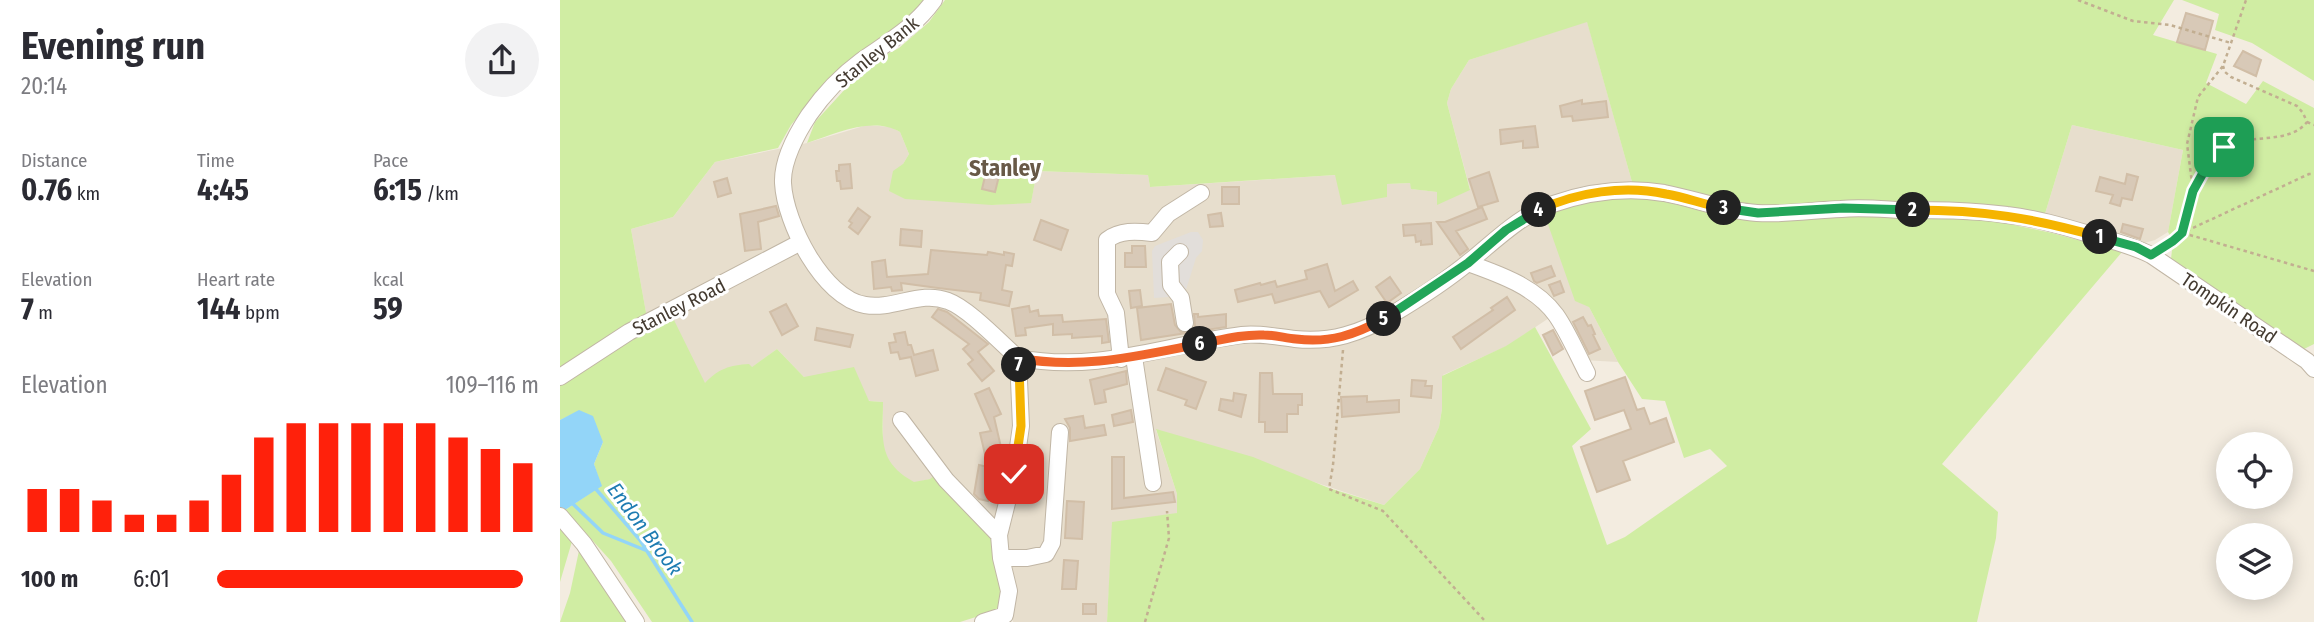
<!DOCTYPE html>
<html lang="en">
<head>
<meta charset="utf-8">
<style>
  body { margin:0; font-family:"Fira Sans Condensed",sans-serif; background:#f2f2f3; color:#2b2b33; height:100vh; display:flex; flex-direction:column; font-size:26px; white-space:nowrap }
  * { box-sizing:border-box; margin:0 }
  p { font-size:23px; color:#7c7c81 }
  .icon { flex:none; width:38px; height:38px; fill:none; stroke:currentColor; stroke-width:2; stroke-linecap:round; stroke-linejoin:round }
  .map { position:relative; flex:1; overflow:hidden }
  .panel { display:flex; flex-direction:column; background:#fff; width:560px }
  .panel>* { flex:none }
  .tools { position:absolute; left:1656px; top:432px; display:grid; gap:14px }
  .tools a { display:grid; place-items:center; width:77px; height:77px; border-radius:50%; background:#fff; box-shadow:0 4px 18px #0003; font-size:35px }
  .pin { position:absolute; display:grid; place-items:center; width:60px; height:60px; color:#fff; margin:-30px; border-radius:14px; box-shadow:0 4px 10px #0006 }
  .km { position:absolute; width:35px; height:35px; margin:-18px; border-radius:50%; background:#222; color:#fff; font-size:19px; line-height:35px; text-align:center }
  .round { display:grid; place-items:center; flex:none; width:74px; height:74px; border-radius:37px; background:#f2f2f3 }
  .overview { display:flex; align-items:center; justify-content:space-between; height:119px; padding:0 21px }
  h1 { font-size:38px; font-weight:700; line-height:52px }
  .metrics { display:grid; grid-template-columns:repeat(3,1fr); gap:10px; height:119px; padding:7px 21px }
  .metrics div { display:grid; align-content:center }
  .metrics b { font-size:30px; font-weight:700 }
  .metrics small { font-size:19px; font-weight:400 }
  .metrics p { font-size:19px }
  .chart { height:196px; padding:14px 21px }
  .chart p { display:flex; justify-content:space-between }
  .chart svg { width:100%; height:126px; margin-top:7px; stroke:#ff210b; stroke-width:6 }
  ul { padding:0 21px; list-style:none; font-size:23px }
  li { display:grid; grid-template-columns:112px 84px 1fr; align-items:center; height:52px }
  li i { height:18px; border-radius:9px; background:#ff210b }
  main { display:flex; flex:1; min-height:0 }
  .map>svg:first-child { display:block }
  .residential { fill:#e7decd }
  .green { fill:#d0eda3 }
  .parking { fill:#e2deda }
  .water { fill:#93d5f8 }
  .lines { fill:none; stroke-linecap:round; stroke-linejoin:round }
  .stream { stroke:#93d5f8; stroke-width:3.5 }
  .building { fill:#d8c9b7; stroke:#d1bea7; stroke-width:2 }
  .minor-casing { stroke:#c1b6a5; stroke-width:18 }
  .path { stroke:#c2ae91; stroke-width:2.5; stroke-dasharray:3.5 3.5; stroke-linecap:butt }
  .minor { stroke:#fff; stroke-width:16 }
  .split-1-casing { stroke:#fff; stroke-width:14 }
  .split-2-casing { stroke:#fff; stroke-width:14 }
  .split-3-casing { stroke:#fff; stroke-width:14 }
  .split-4-casing { stroke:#fff; stroke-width:14 }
  .split-5-casing { stroke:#fff; stroke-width:14 }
  .split-6-casing { stroke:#fff; stroke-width:14 }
  .split-7-casing { stroke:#fff; stroke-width:14 }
  .split-8-casing { stroke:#fff; stroke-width:14 }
  .split-1 { stroke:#22a559; stroke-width:9 }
  .split-2 { stroke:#f5b400; stroke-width:9 }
  .split-3 { stroke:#22a559; stroke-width:9 }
  .split-4 { stroke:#f5b400; stroke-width:9 }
  .split-5 { stroke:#22a559; stroke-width:9 }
  .split-6 { stroke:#f0652b; stroke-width:9 }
  .split-7 { stroke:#f0652b; stroke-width:9 }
  .split-8 { stroke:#f5b400; stroke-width:9 }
  .labels { text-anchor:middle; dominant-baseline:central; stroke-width:6; stroke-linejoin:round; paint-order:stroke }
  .street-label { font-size:19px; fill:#443b31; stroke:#fff }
  .water-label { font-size:21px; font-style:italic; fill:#1e7cb2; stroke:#fff }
  .quarter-label { font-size:23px; font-weight:bold; fill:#685947; stroke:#fff }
</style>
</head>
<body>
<main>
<section class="panel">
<div class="overview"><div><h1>Evening run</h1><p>20:14</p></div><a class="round"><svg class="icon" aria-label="share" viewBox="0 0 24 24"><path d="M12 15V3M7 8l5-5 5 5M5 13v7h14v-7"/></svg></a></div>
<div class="metrics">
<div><p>Distance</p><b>0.76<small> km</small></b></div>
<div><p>Time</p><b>4:45</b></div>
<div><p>Pace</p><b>6:15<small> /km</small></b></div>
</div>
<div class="metrics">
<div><p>Elevation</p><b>7<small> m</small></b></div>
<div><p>Heart rate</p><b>144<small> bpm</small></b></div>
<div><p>kcal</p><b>59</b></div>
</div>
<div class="chart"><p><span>Elevation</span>109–116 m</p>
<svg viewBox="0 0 160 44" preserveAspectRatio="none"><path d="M5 44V29M15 44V29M25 44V33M35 44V38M45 44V38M55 44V33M65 44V24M75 44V11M85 44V6M95 44V6M105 44V6M115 44V6M125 44V6M135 44V11M145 44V15M155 44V20"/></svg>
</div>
<ul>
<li><b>100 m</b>6:01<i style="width:95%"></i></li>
</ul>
</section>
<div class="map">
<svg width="1754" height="622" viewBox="0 0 1754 622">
  <rect width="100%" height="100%" fill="#f3ece0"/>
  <path class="residential" d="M1027 21 1072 182 1030 188 1029 307 1058 362 1022 360 995 314 947 346 883 375 882 409 879 427 860 469 824 505 596 430 617 494V513L551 555 547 622H453V570L443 545 441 523 370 479 354 483 340 475 329 464 323 447V402L310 401 244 377 217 349 151 397 87 318 71 229 113 217 155 162 247 143 307 125 331 127 340 132 349 154 343 164 432 205 471 202 477 171 588 175 590 187 776 175 827 197V184L850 183 852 189 877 192V204L910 189 887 103 891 89 909 60Z
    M1512 125 1623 150 1608 232 1595 240 1581 244 1484 217Z"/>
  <path class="green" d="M0 0H366L335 33 266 83 231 125 218 148 155 162 113 217 71 229 87 318 0 368Z
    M385 0H1614L1593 35 1657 54 1646 83 1686 104 1703 81 1754 108V344L1744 349 1611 259 1613 241 1608 232 1623 150 1512 125 1484 217 1421 206 1366 201H1277C1210 220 1139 192 1072 182L1027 22 909 60 891 89 887 103 910 190 877 205V192L851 189 850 183 827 184V197L782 205 775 175 590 187 588 175 477 171 471 203 432 205 345 199 329 191 333 171 343 164 349 154 340 132C311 116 276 134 247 143L255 122 309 63 339 48 369 22Z
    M1622 0H1754V81L1692 43 1655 30 1659 14Z
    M1061 195 1266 215 1386 216 1435 221 1492 233 1562 252 1382 464 1438 512 1436 538 1417 622H547L552 522 617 513V494L596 429 693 457 769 488 824 505 860 469 879 427 882 409V376L946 346 975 327 1031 429 1012 446 1047 545 1065 537 1167 466 1150 449 1124 458 1105 401 1082 399 1058 362 1029 307 1015 301 984 213 1025 199Z
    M112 316 145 383C158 369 170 365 189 364L192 367 217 349 244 377 294 367 309 401 323 402C323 439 317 462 354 482L370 479 376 474 415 517 419 527 434 537 440 569 442 602 435 611 400 622H92L51 561 5 510 41 486 34 464 43 442 19 411 0 420V384Z
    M0 524 13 538 0 582Z
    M20 546 70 622H0L10 593Z"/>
  <path class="parking" d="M631 232H638L643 240 642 251 636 258 624 296 594 298 592 251 595 246Z"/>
  <path class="water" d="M19 410 33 416 43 442 34 464 42 486 5 510 0 507V420Z"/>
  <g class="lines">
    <path class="stream" d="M35 488 80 540 132 622
      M11 502 43 533 85 550"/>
  </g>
  <path class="building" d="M1626 13 1653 21 1645 50 1617 42Z
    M1683 51 1701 60 1696 76 1674 66Z
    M1022 100V104L1046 101 1048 117 1013 121 1012 116 1002 117 1000 106Z
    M975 126 978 147 963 148V141L941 144 940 130Z
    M290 164 292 188 281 189 280 181H277L276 171H279V165Z
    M426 172 439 176 435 192 422 189Z
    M929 172 938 201 918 207 909 179Z
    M1567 174 1578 177 1572 200 1562 198 1560 206 1550 203 1553 195 1536 191 1540 177 1565 184Z
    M167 178 171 193 158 197 154 182Z
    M662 187H679V204H662Z
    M216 206 219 216 198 222 201 249 185 251 180 214Z
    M922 207 927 219 896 231 908 249 900 255 877 222H885Z
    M298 208 310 217 298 234 289 227 292 223 289 221Z
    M661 213 663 226 650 227 648 215Z
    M481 220 508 230 501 250 474 240Z
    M871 223 872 244 861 245V241L856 242 855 235 844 236 843 225Z
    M1563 224 1583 229 1580 239 1561 232Z
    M341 229 362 231 361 247 340 245Z
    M572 246H585L586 267H565V253H572Z
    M371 250 427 255 428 252 444 255V252L454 254 452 266 446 265 442 290 452 292 449 306 420 300 421 293 378 288 341 283 342 290 332 291 331 287 314 289 312 262 325 260 327 277 368 274Z
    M767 264 775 291 793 281 798 290 769 307 760 291 715 303 712 294 678 302 675 290 700 283 701 285 715 281 717 287 747 279 745 271Z
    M991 266 995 276 977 283 974 281 971 273Z
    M830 277 841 293 827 303 816 287Z
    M1000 281 1004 292 994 296 989 285Z
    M580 290 582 306 571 308 569 291Z
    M947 297 955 310 901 349 893 337 933 310 931 308Z
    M226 304 238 326 222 335 210 312Z
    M611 304 615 325 621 332 632 331 635 326 634 314H638V317L666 314V327L581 340 577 308Z
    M469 306 470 312 478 310 479 316 502 315 503 322 546 319 549 342 542 343V336L512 338V334L493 335V324L465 328 466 335 456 336 452 309Z
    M378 309 387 312 428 344 418 352 434 371 422 381 408 364 413 360 403 349 409 344 372 317Z
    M1023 317 1028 326 1031 325 1035 334 1033 335 1040 349 1029 354 1013 322Z
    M257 328 293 335 290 347 255 340Z
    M993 330 1003 349 993 355 983 335Z
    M345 332 348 345H351L354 355 373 350 378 370 356 376 351 357 340 359 338 352 331 353 329 343 336 342 334 334Z
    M606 368 646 382 636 409 625 405 627 400 598 390Z
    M566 371 567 384 544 390 546 402 535 404 530 380Z
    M700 373H712L713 394H742V405H738V414H727V432H705V422H699Z
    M1065 377 1077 410 1084 408 1090 424 1106 418 1114 442 1063 461 1070 480 1037 492 1021 447 1071 429 1064 410 1035 420 1025 391Z
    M852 380 866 381 865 386H872L871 398 851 396Z
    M429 388 441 414 434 417 443 456 436 457 428 501 419 499 414 494 419 465 428 467 420 433 431 431 415 394Z
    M674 393 686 395 681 417 659 410 661 399 673 401Z
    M807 396V402L839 400V412L782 417 781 397Z
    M571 410 573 422 554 426 552 415Z
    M523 416 525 428 544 425 546 435 510 441V428L505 419Z
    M552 457H564V498L613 492 615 502 552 509Z
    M507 501 524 502 522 539 505 538Z
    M504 560 518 561 516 589H502Z
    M523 604H536V614H523Z"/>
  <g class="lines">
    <g class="minor-casing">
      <path id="minor" d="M374 0C354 28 328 42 301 61 282 75 263 95 249 115 237 133 222 161 223 183 225 223 263 298 305 305 334 310 360 290 388 301 408 308 441 343 458 358
        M620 252 610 262 611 285 621 298 625 323
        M908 263C939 274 976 287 996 315 1008 332 1017 354 1027 373
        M574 357 593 483
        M458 358C540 373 603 345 682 335 700 333 717 337 735 339 771 343 801 333 831 315 858 299 886 281 910 261 936 240 960 215 993 204 1028 192 1067 187 1104 193 1136 199 1165 211 1197 213 1225 215 1253 210 1281 209 1300 207 1321 209 1340 210 1376 210 1412 210 1447 215 1475 218 1502 226 1529 234 1550 240 1571 245 1591 255L1747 361 1754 369
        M561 359 556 313 547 294V240C560 230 576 231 592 233L608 214 641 193
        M0 377 69 332 241 242
        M341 420 386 480 439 535
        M0 516 24 544 76 622
        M441 558H467L486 554 492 543 500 432
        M423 622 445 615 449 591 441 558 439 535 454 475 461 426 458 358"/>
    </g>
    <path class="path" d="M1518 0 1573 21 1610 25 1671 43
      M1747 122 1754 125
      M1633 191C1641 176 1649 156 1665 147 1690 133 1729 145 1747 122L1743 113 1737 106 1671 77 1665 72 1663 66
      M1622 233 1633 191 1627 144 1638 97 1663 66 1686 0
      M1623 233 1754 271
      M1604 247 1622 233 1749 174H1754
      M783 350 773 465 769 489 823 511 926 622
      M585 622 609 538 607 511"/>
    <use href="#minor" class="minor"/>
  </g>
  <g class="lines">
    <g class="split-1-casing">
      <path id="split-1" d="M1540 237 1576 247 1591 255 1613 241 1622 233 1633 191 1649 162 1664 147"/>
    </g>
    <g class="split-2-casing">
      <path id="split-2" d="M1353 210C1423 210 1473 218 1540 237"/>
    </g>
    <g class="split-3-casing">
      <path id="split-3" d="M1164 208 1198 213 1283 208 1353 210"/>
    </g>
    <g class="split-4-casing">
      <path id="split-4" d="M979 210C1017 192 1064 185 1106 194 1126 197 1144 205 1164 208"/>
    </g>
    <g class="split-5-casing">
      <path id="split-5" d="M824 319 908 263 946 230 979 210"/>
    </g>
    <g class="split-6-casing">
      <path id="split-6" d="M640 344C661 340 682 334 704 335 715 335 725 338 736 339 771 343 794 335 824 319"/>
    </g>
    <g class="split-7-casing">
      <path id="split-7" d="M459 365 458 358C522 370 577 356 640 344"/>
    </g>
    <g class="split-8-casing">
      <path id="split-8" d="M454 474 461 426 459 365"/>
    </g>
    <use href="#split-1" class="split-1"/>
    <use href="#split-2" class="split-2"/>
    <use href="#split-3" class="split-3"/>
    <use href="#split-4" class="split-4"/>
    <use href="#split-5" class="split-5"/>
    <use href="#split-6" class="split-6"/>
    <use href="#split-7" class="split-7"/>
    <use href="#split-8" class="split-8"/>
  </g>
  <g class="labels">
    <g class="street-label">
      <text transform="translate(317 52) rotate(-39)">Stanley Bank</text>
      <text transform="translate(119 307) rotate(-27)">Stanley Road</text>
      <text transform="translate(1669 308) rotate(34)">Tompkin Road</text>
    </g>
    <g class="water-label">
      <text transform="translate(85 529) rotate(53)">Endon Brook</text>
    </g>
    <g class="quarter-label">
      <text x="445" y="168">Stanley</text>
    </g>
  </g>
</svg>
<div class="tools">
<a><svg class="icon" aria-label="locate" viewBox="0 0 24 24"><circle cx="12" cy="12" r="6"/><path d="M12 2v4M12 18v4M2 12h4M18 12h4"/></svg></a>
<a><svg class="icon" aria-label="layers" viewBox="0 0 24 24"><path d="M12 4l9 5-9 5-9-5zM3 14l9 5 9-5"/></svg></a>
</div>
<div class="pin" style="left:1664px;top:147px;background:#1e9e55"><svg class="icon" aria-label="arrive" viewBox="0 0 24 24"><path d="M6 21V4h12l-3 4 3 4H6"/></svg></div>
<div class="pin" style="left:454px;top:474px;background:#d93025"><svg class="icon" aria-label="check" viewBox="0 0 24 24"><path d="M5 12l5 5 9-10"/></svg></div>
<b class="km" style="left:1540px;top:237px">1</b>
<b class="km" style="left:1353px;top:210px">2</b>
<b class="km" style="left:1164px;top:208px">3</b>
<b class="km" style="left:979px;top:210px">4</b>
<b class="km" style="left:824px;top:319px">5</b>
<b class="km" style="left:640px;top:344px">6</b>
<b class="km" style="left:459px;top:365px">7</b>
</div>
</main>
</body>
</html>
